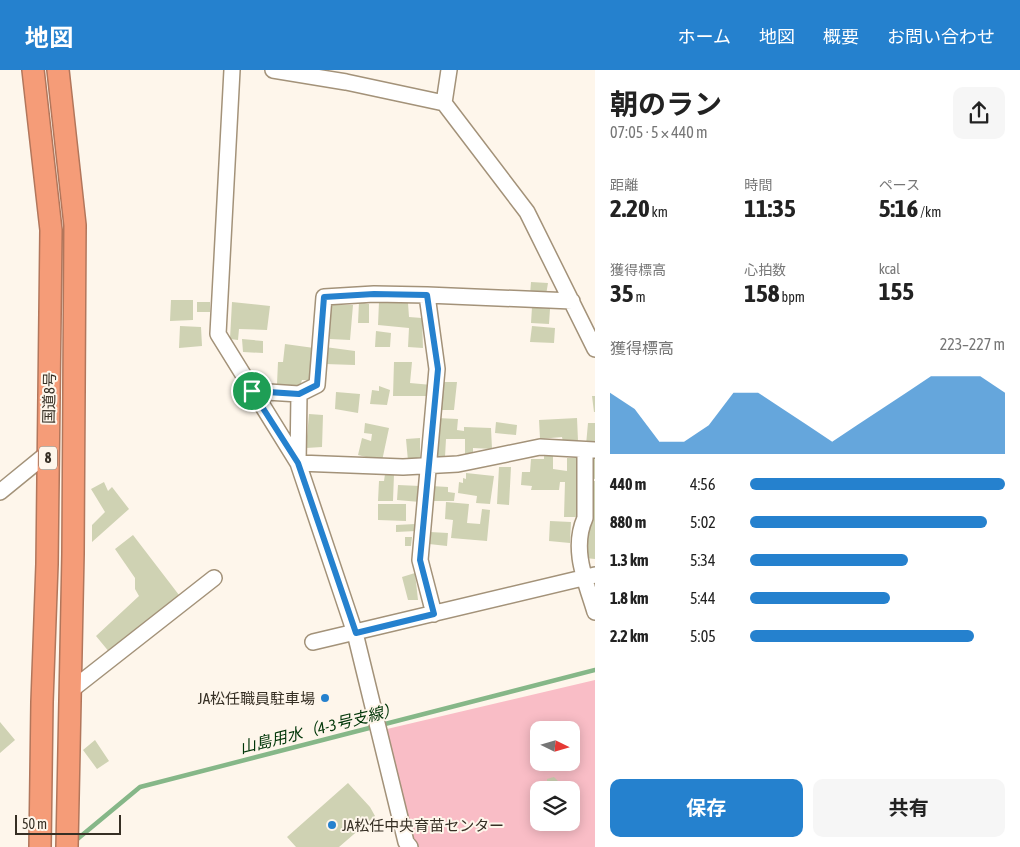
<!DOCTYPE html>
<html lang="ja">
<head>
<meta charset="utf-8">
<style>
  body { margin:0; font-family:"Asap Condensed","Noto Sans JP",sans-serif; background:#f6f6f6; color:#222; height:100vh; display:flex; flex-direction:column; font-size:19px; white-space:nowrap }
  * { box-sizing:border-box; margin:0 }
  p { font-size:16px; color:#767676 }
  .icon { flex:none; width:28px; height:28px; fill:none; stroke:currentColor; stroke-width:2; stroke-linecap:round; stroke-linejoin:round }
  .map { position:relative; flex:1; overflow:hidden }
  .details { display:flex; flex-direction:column; background:#fff; width:425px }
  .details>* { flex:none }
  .needle { width:32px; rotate:95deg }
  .buttons { position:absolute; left:530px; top:651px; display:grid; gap:10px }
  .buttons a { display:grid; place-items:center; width:50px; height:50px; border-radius:10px; background:#fff; box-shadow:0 2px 12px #0003; font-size:25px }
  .scale { position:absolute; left:15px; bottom:12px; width:106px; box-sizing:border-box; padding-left:5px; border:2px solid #362f24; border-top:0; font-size:14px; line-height:18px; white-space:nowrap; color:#362f24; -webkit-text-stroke:4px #fef6eb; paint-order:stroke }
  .pin { position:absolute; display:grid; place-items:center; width:42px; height:42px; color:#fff; margin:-21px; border:2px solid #fff; border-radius:50%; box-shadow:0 1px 5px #0007 }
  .round { display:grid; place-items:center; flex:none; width:52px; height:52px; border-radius:10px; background:#f6f6f6 }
  .overview { display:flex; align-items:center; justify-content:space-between; height:85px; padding:0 15px }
  h1 { font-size:28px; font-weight:700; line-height:38px }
  .stats { display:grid; grid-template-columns:repeat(3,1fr); gap:8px; height:85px; padding:5px 15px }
  .stats div { display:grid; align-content:center }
  .stats b { font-size:25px; font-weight:700 }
  .stats small { font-size:14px; font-weight:400 }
  .stats p { font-size:14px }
  .chart { height:140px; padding:10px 15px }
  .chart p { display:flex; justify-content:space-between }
  .chart svg { width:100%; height:90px; margin-top:5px; fill:#2581ce; opacity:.7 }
  .button { display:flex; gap:10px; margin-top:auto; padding:10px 15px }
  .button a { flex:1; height:58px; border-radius:10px; background:#2581ce; color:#fff; font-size:20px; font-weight:700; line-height:58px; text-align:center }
  .button a+a { background:#f6f6f6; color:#222 }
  ul { padding:0 15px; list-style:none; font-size:16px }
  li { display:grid; grid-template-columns:80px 60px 1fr; align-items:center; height:38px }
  li i { height:12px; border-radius:6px; background:#2581ce }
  header { display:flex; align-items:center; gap:30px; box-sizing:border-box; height:70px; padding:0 25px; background:#2581ce; color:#fff }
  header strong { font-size:24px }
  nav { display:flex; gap:28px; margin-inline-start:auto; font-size:18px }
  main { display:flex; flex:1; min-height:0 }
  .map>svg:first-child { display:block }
  .green { fill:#f9bdc6; fill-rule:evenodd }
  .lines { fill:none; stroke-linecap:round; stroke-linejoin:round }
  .stream { stroke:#86b788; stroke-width:4.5 }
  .building { fill:#cfd2b3 }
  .minor-casing { stroke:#a39279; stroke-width:18 }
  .highway-casing { stroke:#b2765b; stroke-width:24 }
  .minor { stroke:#fff; stroke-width:15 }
  .highway { stroke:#f59c78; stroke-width:21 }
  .route-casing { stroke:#fff; stroke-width:10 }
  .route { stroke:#2581ce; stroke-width:6 }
  .poi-dot { fill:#2581ce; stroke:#fef6eb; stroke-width:2 }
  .labels { text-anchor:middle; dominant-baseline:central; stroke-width:4; stroke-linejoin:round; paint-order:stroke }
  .shield { fill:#fef6eb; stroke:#726b60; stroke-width:1 }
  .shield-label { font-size:14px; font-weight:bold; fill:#362f24 }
  .street-label { font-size:15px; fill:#362f24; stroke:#fef6eb }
  .poi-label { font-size:15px; fill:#362f24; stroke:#fef6eb; text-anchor:end }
  .water-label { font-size:16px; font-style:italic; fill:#003608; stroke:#fef6eb }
</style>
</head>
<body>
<header>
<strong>地図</strong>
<nav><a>ホーム</a><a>地図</a><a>概要</a><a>お問い合わせ</a></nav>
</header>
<main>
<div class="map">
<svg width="595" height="777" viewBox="0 0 595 777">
  <rect width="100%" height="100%" fill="#fef6eb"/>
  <path class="green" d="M595 610V777H416L411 767 387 659ZM539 660H571V692H539ZM539 720H571V752H539Z"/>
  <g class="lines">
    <path class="stream" d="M75 771 140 717 595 600"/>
  </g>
  <path class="building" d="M531 212 548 213 546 225H530Z
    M171 230H193V250L170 251Z
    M197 232H210V242H197Z
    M232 232 270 236 267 260 239 259 238 270 230 269Z
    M359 232 369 234V253H358Z
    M379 232 408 233 409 247 422 248 423 278 408 277 409 258 378 255Z
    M330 235H353L350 270 330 269Z
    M532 237 550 239 549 254 531 253Z
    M180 256 201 257 202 276 179 278Z
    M532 256 555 258 554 273 530 272Z
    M376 261 391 263 390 277H375Z
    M242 269 263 271V283L243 282Z
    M285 274 314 278 311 310H302L300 316 277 314 278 292H283Z
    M325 277 355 281V295L325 294Z
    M394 292H412L410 313 432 315 431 326H393Z
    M443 312H457L454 340H441Z
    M379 316 390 320 387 335 370 334 372 320 379 321Z
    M336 322 360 324 358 343 335 339Z
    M592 326H595V342H594Z
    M309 344 323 345 322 377 306 378Z
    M437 348 458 349 457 360 464 361V357L491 358 492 379 473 378V384H465V369H446L445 387H434Z
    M577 348 578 371 563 372 562 367 540 369 539 350Z
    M496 352 517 355 516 365 495 363Z
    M365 353 389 358 382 391 358 385 362 368 371 371 372 364 364 363Z
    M588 353H595V375H586Z
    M420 368V388L408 391 406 369Z
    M592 385 595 386V409L589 408Z
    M544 386H553V399L567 401V388H579L577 447H564L565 412H560L559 420H531L532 416 521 415 522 402H530L531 389H544Z
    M499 397H511L509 435 497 434Z
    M466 403 494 406 490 434 476 433 477 426 458 423 459 412 463 413V408L466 409Z
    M385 404H394L393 431H378L379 411H384Z
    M593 411H595V489L585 488Z
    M104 412 108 421 112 417 129 439 92 472V455L105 442 91 419Z
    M398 415 420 416V432L397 430Z
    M431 416 448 417V422L455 423 454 431H429Z
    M446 432 469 434 467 453 480 454 482 439 490 440 487 471 451 468 453 450 445 449Z
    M378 434H406V451L378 450Z
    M550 451 571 452 570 473 549 471Z
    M415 454 416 461 396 462V455Z
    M430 462 448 463 447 476 429 474Z
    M133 465 179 525 110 583 96 566 139 526 135 519V508L115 479Z
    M405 467H412L411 476H405Z
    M415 503 418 530H408L402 507Z
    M0 652 15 670 0 683Z
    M95 670 109 691 97 699 83 680Z
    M554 707 558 711 557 719 550 720 547 716V709Z
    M348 713 370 737 375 746 339 777H296L287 767Z"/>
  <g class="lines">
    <g class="minor-casing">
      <path id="minor" d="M232 0 218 264 298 393 355 563 406 772 410 777
        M273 0 346 12 444 33 527 142 595 279
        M444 33 449 0
        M427 225 374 224 324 227 317 315 299 324 298 393 403 397 458 394 540 377 595 380
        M252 321 299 324
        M585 380V448C571 479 586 512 595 542
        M0 422 49 382
        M434 544 420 490 437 299 427 225 572 231
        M313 572 595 505
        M70 621 214 508"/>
    </g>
    <g class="highway-casing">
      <path id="highway" d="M33 0 51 160 47 494 42 632 40 777
        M58 0 75 155 73 484 67 777"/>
    </g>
    <use href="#minor" class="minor"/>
    <use href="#highway" class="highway"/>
  </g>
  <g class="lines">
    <g class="route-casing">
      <path id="route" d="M374 224 427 225 438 299 420 490 434 544 356 563 298 393 252 321 299 324 317 315 324 227Z"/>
    </g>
    <use href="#route" class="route"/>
  </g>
  <g class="poi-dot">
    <circle cx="325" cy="628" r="5"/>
    <circle cx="332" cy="755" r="5"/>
  </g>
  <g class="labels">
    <rect class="shield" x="39" y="376.5" width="18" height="23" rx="4"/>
    <g class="shield-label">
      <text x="48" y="388">8</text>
    </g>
    <g class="street-label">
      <text transform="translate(49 328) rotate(-89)">国道8号</text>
    </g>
    <g class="poi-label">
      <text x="315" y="628">JA松任職員駐車場</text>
      <text x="342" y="755" text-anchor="start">JA松任中央育苗センター</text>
    </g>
    <g class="water-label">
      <text transform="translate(319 658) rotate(-14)">山島用水（4-3号支線）</text>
    </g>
  </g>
</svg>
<div class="buttons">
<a><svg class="needle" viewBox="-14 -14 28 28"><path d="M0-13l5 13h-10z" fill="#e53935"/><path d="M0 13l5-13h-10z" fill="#767676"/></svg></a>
<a><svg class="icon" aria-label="layers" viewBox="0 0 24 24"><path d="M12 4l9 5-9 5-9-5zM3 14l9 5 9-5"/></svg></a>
</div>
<div class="scale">50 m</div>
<div class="pin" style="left:252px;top:321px;background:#1e9e55"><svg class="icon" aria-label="arrive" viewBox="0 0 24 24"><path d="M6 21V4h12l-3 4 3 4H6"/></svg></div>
</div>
<section class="details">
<div class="overview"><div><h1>朝のラン</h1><p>07:05 · 5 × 440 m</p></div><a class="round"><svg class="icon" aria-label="share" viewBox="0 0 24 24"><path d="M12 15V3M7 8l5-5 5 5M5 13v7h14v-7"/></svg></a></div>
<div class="stats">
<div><p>距離</p><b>2.20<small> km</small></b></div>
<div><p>時間</p><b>11:35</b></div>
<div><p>ペース</p><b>5:16<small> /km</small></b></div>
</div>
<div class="stats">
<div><p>獲得標高</p><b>35<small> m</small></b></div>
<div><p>心拍数</p><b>158<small> bpm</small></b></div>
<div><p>kcal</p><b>155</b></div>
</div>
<div class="chart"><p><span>獲得標高</span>223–227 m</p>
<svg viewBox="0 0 160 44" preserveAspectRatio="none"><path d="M0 44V14L10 22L20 38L30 38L40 30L50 14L60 14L70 22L80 30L90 38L100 30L110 22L120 14L130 6L140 6L150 6L160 14V44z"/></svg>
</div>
<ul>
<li><b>440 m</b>4:56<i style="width:100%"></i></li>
<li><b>880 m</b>5:02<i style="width:93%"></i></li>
<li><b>1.3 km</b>5:34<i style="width:62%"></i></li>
<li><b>1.8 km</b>5:44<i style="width:55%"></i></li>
<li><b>2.2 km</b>5:05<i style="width:88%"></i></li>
</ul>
<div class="button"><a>保存</a><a>共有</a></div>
</section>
</main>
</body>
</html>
